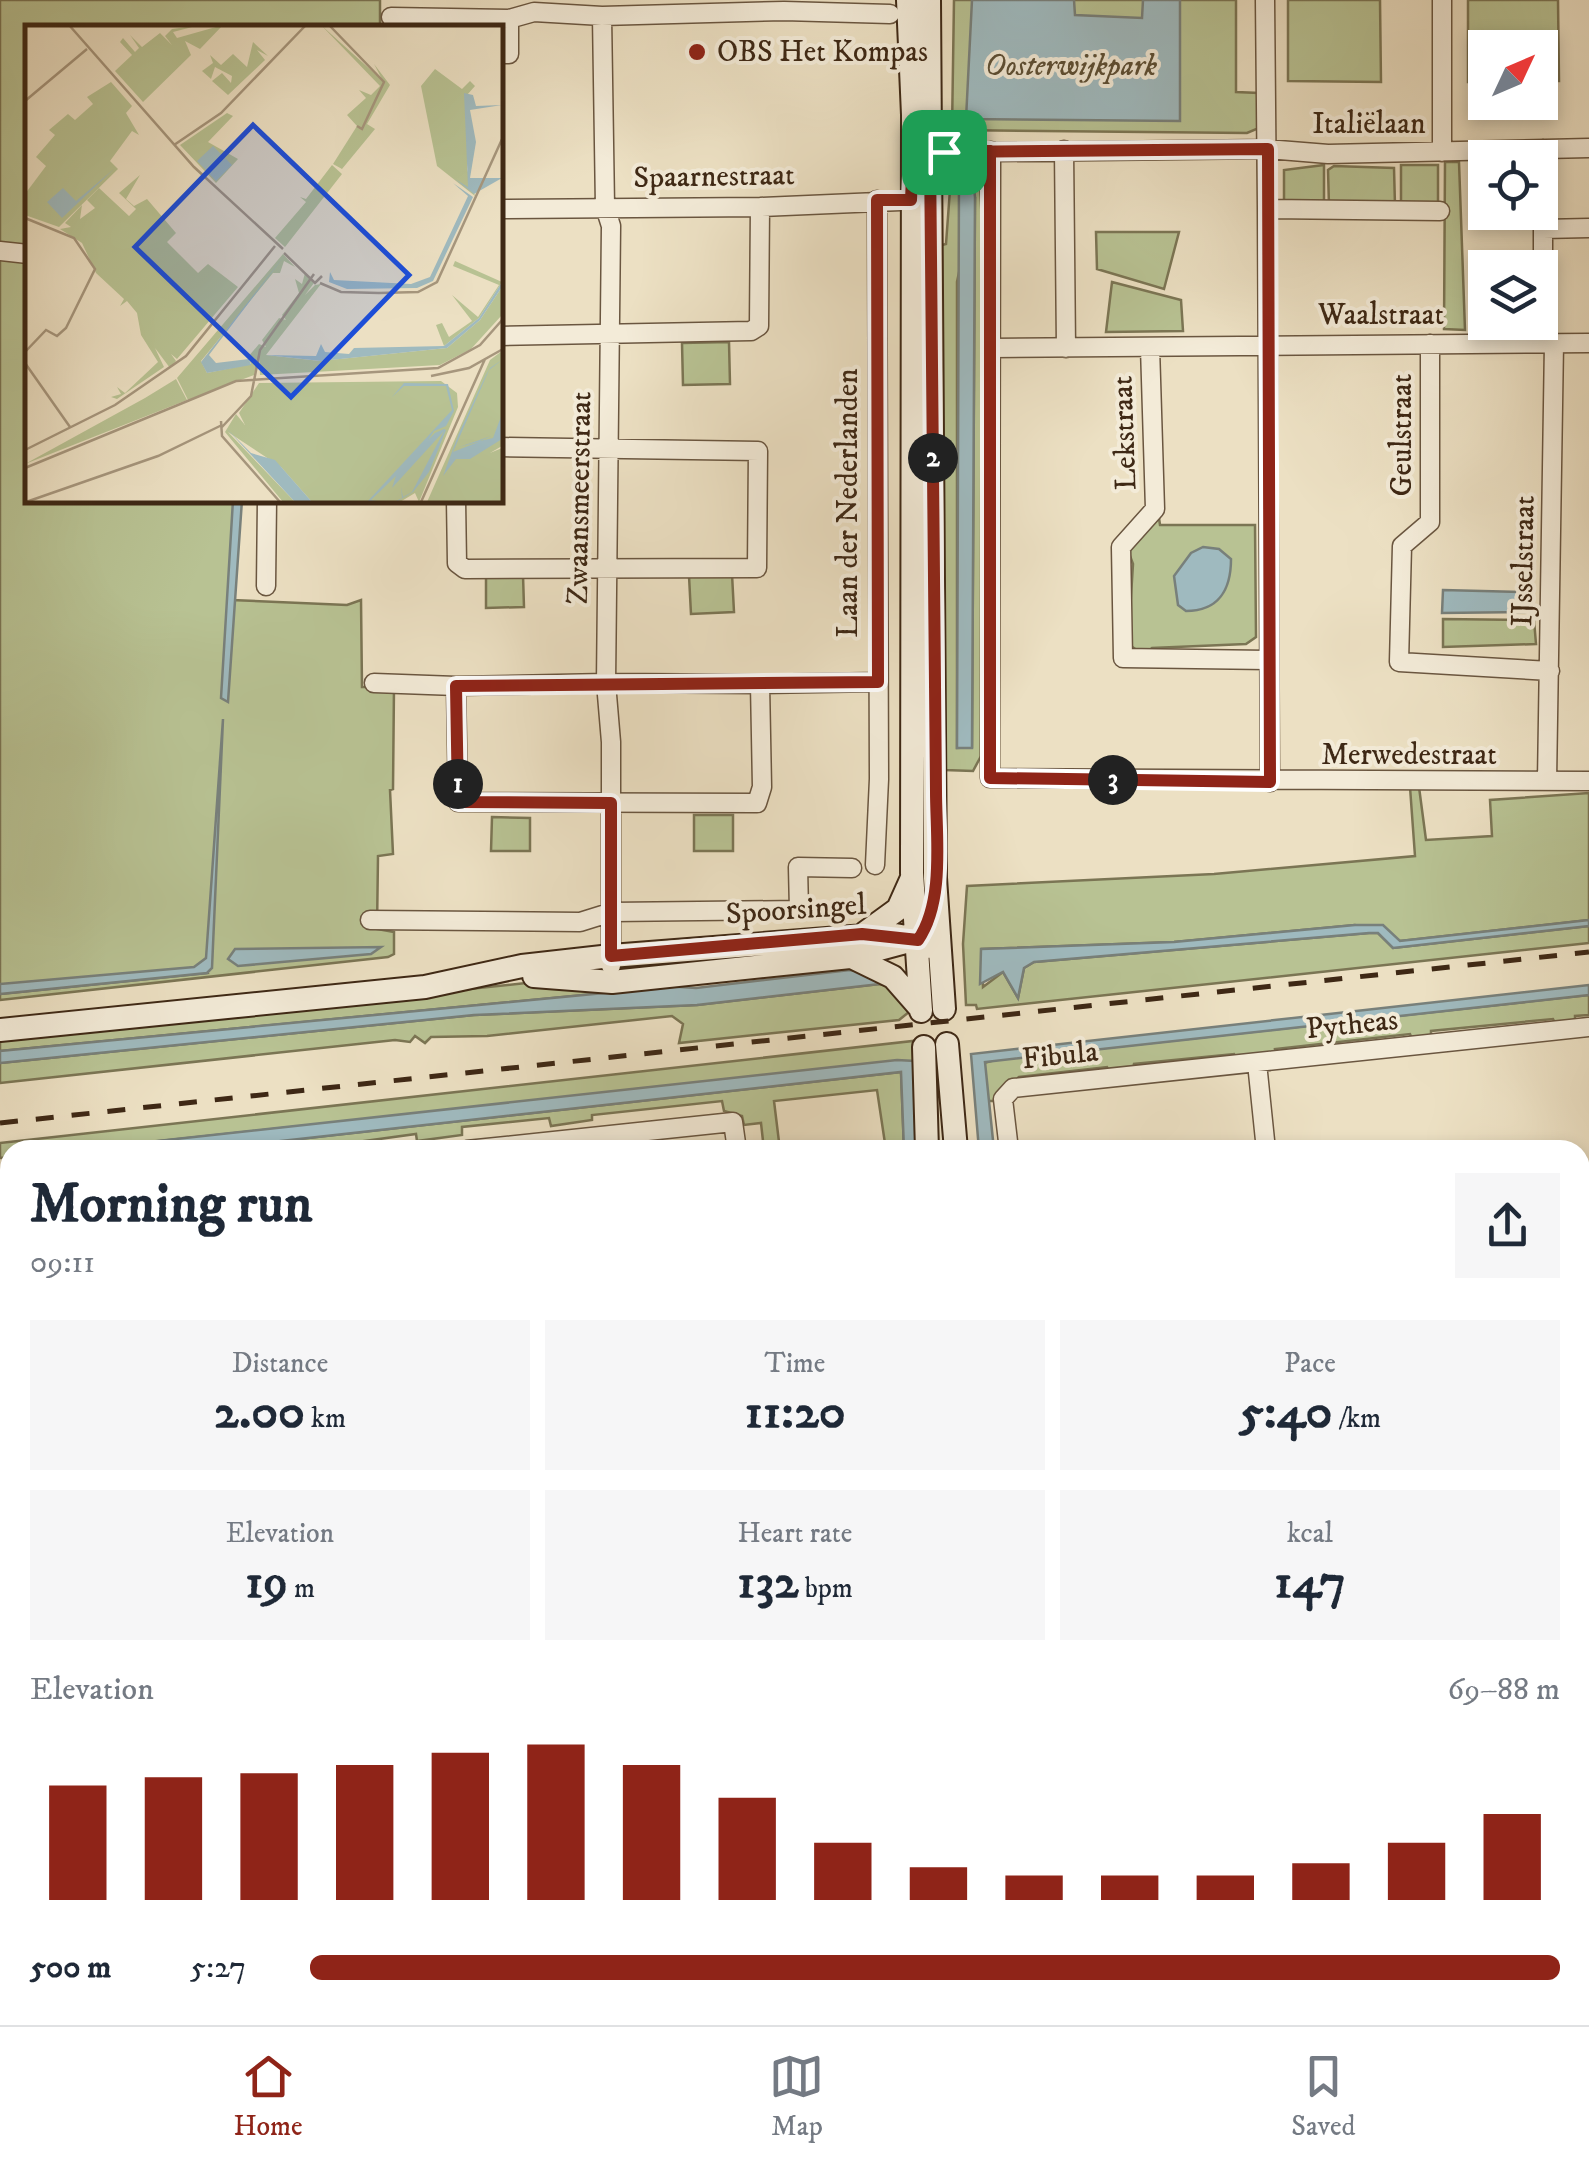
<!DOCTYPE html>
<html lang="en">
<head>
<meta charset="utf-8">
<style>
  body { margin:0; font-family:"IM FELL DW Pica",serif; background:#f6f6f7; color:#1f2937; height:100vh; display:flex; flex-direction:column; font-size:38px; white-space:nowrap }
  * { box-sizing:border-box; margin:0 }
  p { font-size:32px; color:#747a83 }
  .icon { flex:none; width:55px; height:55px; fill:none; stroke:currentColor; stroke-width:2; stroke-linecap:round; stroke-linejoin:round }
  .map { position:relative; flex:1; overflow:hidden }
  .panel { position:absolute; left:0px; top:1140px; width:1590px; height:885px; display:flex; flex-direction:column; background:#fff; border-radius:30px 30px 0 0; box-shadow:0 5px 15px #0003 }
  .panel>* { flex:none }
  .needle { width:65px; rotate:46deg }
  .tools { position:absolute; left:1468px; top:30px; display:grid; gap:20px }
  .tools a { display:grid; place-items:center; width:90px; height:90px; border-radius:0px; background:#fff; box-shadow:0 5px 15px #0003; font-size:50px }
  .pin { position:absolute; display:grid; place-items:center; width:85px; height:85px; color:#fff; margin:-42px; border-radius:20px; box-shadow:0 5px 15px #0006 }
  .km { position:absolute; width:50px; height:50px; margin:-25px; border-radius:50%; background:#222; color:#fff; font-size:28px; line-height:50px; text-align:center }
  .round { display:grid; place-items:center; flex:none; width:105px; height:105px; border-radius:0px; background:#f6f6f7 }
  .summary { display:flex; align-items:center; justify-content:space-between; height:170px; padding:0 30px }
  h1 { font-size:55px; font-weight:700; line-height:75px }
  .stats { display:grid; grid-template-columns:repeat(3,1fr); gap:15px; height:170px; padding:10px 30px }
  .stats div { display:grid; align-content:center; border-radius:0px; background:#f6f6f7; text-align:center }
  .stats b { font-size:50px; font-weight:700 }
  .stats small { font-size:28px; font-weight:400 }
  .stats p { font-size:28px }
  .chart { height:280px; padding:20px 30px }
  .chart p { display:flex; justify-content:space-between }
  .chart svg { width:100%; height:180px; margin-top:10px; stroke:#8f2418; stroke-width:6 }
  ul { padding:0 30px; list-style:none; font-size:32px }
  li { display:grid; grid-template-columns:160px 120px 1fr; align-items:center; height:75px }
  li i { height:25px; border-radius:12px; background:#8f2418 }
  .dock { display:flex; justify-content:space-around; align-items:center; height:140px; border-top:2px solid #e0e1e3; background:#fff; font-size:28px; color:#747a83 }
  .dock a { display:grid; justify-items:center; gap:5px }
  .dock .active { color:#8f2418 }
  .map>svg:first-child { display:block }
  .green { fill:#b8c293; stroke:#7b7554; stroke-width:2.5; fill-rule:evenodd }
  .water { fill:#9fbabf; stroke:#78807b; stroke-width:2.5 }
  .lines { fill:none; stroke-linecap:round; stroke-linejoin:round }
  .minor-casing { stroke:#6a5640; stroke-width:21 }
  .secondary-casing { stroke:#3e2815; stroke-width:26 }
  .motorway-casing { stroke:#3e2815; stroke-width:34 }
  .minor { stroke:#f3ebd8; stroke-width:18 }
  .secondary { stroke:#f3ebd8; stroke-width:22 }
  .motorway { stroke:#e6c082; stroke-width:30 }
  .rail { stroke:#3e2815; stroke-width:5; stroke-dasharray:18 18; stroke-linecap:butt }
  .route-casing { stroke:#fff; stroke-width:20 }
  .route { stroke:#8f2418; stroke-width:12 }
  .poi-dot { fill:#8f2418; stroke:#f3ebd8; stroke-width:4 }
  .labels { text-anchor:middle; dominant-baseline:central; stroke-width:8; stroke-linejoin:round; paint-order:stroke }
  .poi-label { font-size:30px; fill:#3e2815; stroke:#f3ebd8; text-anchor:start }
  .park-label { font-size:30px; font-style:italic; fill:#5c4e34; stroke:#f3ebd8 }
  .street-label { font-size:30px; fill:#3e2815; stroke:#f3ebd8 }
  .inset-road { fill:none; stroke:#a6967d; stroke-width:2.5 }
  .view { fill:#1d4ed8; fill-opacity:0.15; stroke:#1d4ed8; stroke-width:5 }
  .inset-edge { fill:none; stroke:#3e2815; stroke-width:5 }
</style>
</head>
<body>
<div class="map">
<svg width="1589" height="2025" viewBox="0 0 1589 2025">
  <rect width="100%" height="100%" fill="#ece0c3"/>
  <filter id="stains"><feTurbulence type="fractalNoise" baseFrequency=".002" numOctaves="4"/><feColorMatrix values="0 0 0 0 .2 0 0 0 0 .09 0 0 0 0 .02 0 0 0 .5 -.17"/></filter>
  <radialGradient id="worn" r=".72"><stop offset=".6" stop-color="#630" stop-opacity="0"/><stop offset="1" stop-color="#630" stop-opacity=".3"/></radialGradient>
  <path class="green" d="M0 0H380V27L28 28V500H235L232 600 347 605 361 600 362 687H394L393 789 390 790 393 854 378 856 377 929 394 932V954L388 957 0 1000V994L207 973 203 969 0 989Z
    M954 0H1236V92L1259 93V128L1247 133 952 130Z
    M1288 0H1380L1381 82 1288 81Z
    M1468 0H1558L1559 81H1540V48H1485V83L1468 82Z
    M1445 162H1459L1465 330 1444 329Z
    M979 165 984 264 981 756 973 771 945 770 938 246 946 244 951 176ZM975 197 972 747 957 748V282Z
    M1324 165V206L1284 205V170Z
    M1401 165H1438V206L1401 208Z
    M1334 166 1394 168 1395 206H1329L1328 170Z
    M1096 232H1179L1164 289 1097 269Z
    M1112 282 1181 300 1183 331 1106 332Z
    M729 342 730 384 683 385 682 343Z
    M1158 511 1160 525H1255L1256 637 1246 644 1152 648 1144 655 1128 644 1133 564 1127 548Z
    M732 574 734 612 691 614 689 576Z
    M523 575 524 607 486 608V576Z
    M1443 619 1534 620 1536 644 1443 647Z
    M1410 787H1419L1426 840 1492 836 1490 800 1589 793V920L1400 941 1355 925 1174 942 982 949 983 987 1003 972 1018 998 1024 968 1034 962 1369 933H1378L1393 948 1589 926V943L977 1009 976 1005H966L963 944 967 886 1214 874 1415 856Z
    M694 815H733V851H694Z
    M492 817 530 818V851H491Z
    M526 983 626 991 0 1051V1038Z
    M880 984 890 985 909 1012 899 1020 679 1043 683 1024 672 1016 487 1036 431 1037 425 1043 415 1036 410 1042 395 1040 0 1083V1063L474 1015 697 1005Z
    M1589 995V1015L1575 1016V1022L1556 1025 1553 1019 1431 1031V1037L1412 1039 1410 1034 1275 1049 1276 1055 1236 1059 1234 1054 1134 1064 1133 1069 1109 1071 1107 1067 1019 1077 995 1101H988L984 1063 995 1060Z
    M913 1041 915 1061 75 1150H10V1157L0 1158V1143Z
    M901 1072 904 1150H886L877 1090 774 1101 780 1150H764L761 1123 744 1125 742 1116 724 1111 722 1101 592 1115V1120L551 1126 549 1118 462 1127V1135L417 1141 416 1134 299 1150H200Z
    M10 1609V1734L0 1724V1617Z
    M297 2015H413L423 2025H307Z
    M425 2015H527L540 2025H435Z"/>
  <path class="water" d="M972 0H1074L1075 15 1142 18 1143 0H1180V121L966 119Z
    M964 175 973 178 975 197 972 748H957L959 178Z
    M233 500H242L228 702 221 698Z
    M1203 547 1219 549 1231 559C1231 589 1219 611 1186 611L1178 605 1174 576 1191 553Z
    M1443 590 1521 592 1525 612 1442 613Z
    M223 719 212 968 207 973 0 994V984L194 967 206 958Z
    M1589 920V926L1393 948 1378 933H1369L1034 962 1024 968 1018 998 1003 972 980 984 981 949 1174 942 1355 925H1383L1400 941Z
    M381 947 371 954 238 966 228 959 235 949Z
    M850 970 879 975 880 984 697 1005 474 1015 0 1063V1051L625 991 649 985 696 988Z
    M1589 985V995L985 1062 994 1150H979L971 1054Z
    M897 1060 915 1061 916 1150H904L901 1072 200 1150H75Z"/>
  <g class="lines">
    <g class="minor-casing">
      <path id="minor" d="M1265 0 1267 209 1440 211
        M602 16 605 207 611 226 606 683 611 742V966
        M391 17 509 19 534 12 602 16 784 11 890 14
        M500 54H509V19
        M1064 150 1066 348
        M991 151 990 778 1589 781
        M1442 152V0
        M920 153 1268 149 1328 154 1589 148
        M500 209 760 207 924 200
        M1267 209 1270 782
        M1543 229 1589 228
        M0 251 28 254
        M500 336 751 331 759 326 760 207
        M1543 343V149
        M1430 344V522L1402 546 1399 662 1550 671
        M1150 347 1155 509 1121 547 1123 658 1268 660
        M992 348 1589 343
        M456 500 457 563 465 569 757 568 758 451 500 447
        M266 586 267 500
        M374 683 456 686
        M606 683 760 684 762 787 757 803 458 802 456 686Z
        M760 684 878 682
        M1547 781 1554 343
        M875 865 879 779 877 200
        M370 920 580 922 612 912 799 910 798 867 852 868
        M1257 1063 1266 1150
        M467 1150 733 1122 737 1150
        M1009 1150 1003 1099 1013 1088 1589 1027
        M1580 1190 1589 1189
        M0 1202 10 1198
        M1580 1224 1589 1223
        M0 1250 10 1368
        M1580 1346 1585 1391
        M0 1457 10 1456
        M1580 1514 1589 1513
        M1580 1677 1589 1676
        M1580 1845 1589 1844
        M1580 1999 1589 1992
        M687 2015 694 2025
        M889 2015 898 2025
        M1110 2015 1120 2025
        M1317 2015 1326 2025
        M1579 2015 1589 2025
        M1238 2025 1253 2015"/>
    </g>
    <g class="secondary-casing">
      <path id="secondary" d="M908 0 913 115 912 873 921 1011
        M929 0 935 878 944 1009
        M865 933 898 909 911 880
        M854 958 893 977 921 1009
        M534 976 612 982 850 957 917 939
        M0 1030 425 987 522 966 611 956 890 934 917 939 927 947
        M947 1044 956 1150
        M924 1047 927 1150
        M0 1580 10 1572
        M1344 2015 1353 2025"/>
    </g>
    <g class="motorway-casing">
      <path id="motorway" d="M0 1753 10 1763
        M0 1798 10 1807
        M222 2015 232 2025
        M267 2015 277 2025"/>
    </g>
    <use href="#minor" class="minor"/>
    <use href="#secondary" class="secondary"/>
    <use href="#motorway" class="motorway"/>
    <path class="rail" d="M0 1123 1589 952"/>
  </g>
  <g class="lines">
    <g class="route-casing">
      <path id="route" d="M944 152 913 153 911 200H877L878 682 456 686 458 802 611 803V956L862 934 918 940C945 901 936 836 936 791L930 152 990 151V778L1270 782 1268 149 944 152"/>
    </g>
    <use href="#route" class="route"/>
  </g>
  <circle class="poi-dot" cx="697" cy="52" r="10"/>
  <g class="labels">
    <g class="poi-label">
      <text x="717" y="52">OBS Het Kompas</text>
    </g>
    <g class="park-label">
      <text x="1071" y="66">Oosterwijkpark</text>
    </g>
    <g class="street-label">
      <text x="1369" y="124">Italiëlaan</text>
      <text transform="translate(714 177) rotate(-1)">Spaarnestraat</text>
      <text x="1381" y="315">Waalstraat</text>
      <text transform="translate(1125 433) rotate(-92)">Lekstraat</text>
      <text transform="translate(1402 435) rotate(-90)">Geulstraat</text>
      <text transform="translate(580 498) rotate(-89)">Zwaansmeerstraat</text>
      <text transform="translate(848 503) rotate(-90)">Laan der Nederlanden</text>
      <text transform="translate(1524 561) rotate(-89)">IJsselstraat</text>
      <text x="1409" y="755">Merwedestraat</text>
      <text transform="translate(796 910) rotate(-4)">Spoorsingel</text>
      <text transform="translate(1352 1025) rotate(-6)">Pytheas</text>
      <text transform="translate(1060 1056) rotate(-6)">Fibula</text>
    </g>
  </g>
  <g transform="translate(25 25)">
    <rect width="478" height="478" fill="#ece0c3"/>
    <path d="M175 0 148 7 152 13 198 0 175 24 160 16 166 30 118 77 90 46 107 30 95 17 98 13 110 27 114 23 105 10 117 22 135 8 147 20 140 11 147 4ZM296 0 358 56 349 39 365 60 342 99 350 104 317 144 308 139 332 101 322 90 341 73 334 65 346 70 355 61ZM228 17 243 31 232 25 240 35 203 70 187 56 197 48 206 58 207 51 190 42 186 54 177 46 188 38 185 30 196 40 208 29 222 42ZM410 44 437 64 445 56 450 61 442 70V144L450 171 412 141 396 61ZM86 57 107 81 101 88 114 110 107 106 85 136 93 144 34 202 0 190V169L21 141 11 132 30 110 24 105 43 89 50 95 68 79 62 72ZM202 88 208 91 183 117 213 134 191 158 155 120ZM307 140 317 149 260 222 250 213 281 177 275 172 281 174ZM115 150 101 174 109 181 122 174 151 208 142 217 173 248 183 239 213 262 152 334 146 329 151 336 145 343 130 323 139 342 92 374 86 372 96 369 92 362 100 368 133 337 116 310 112 288 102 276 95 281 99 274 71 248 57 218 35 204 46 202 40 198 57 180 55 194 70 183 62 175 74 163 104 191 111 184 94 168ZM258 229 270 242 259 236 255 248H248L176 336 182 348 226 339 223 332 234 319 241 322 237 315 254 293 261 295 257 290 274 268 270 254 277 259 280 248 289 258 280 270 290 260 296 259 241 330 295 336 422 323 455 295 477 262V290L446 324 415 340 235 350 234 332 229 350 163 375 152 353ZM430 236 477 257 454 293 419 321 411 300 417 298 424 312 447 296 427 270 453 292 474 260 428 241ZM477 326V421L465 428 477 423V477H402L465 335ZM151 354 162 375 0 439 120 373ZM416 356 432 368 433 382 394 477 390 468 375 477H287L256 442 203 407 270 477H258L200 407 211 389 220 400 214 388 234 358Z" fill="#b8c293"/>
    <path d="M439 68 448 70 451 81 477 80 445 85 451 117 445 153H477L449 169 430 154 443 162ZM188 121 207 140 191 156 172 136ZM89 144 37 193 22 177 38 163 51 176ZM428 158 448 172 408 256 392 263 322 264 304 257 305 247 355 182 305 247 309 255 386 259 405 252 443 171ZM260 230 184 330 191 338 224 334 226 340 182 348 176 337ZM477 257V262L455 295 422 323 296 336 241 330 291 331 296 319 300 327 324 329 329 323 419 321 454 293ZM477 335 464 345 428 427 453 417 434 422 466 411 477 382 466 411 455 416 468 413 477 389V414L445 434H431L418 451 434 408 461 350 465 343ZM379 358 423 359 429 386 421 401 409 406 403 415 410 408 419 404 421 405 404 447 388 467 371 477H369L377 473 376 462 355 473 376 462 378 472 387 467 419 406 367 463 371 451 346 475 358 477H342L427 385 421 361H379L367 372ZM201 403 226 428 250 435 287 477H270Z" fill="#9fbabf"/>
    <path class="inset-road" d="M44 0 169 142 258 224M304 0 359 57 337 104 332 101M0 76 62 24M149 120 196 88 281 0M0 193 49 213 70 244 41 303 32 311 21 305 0 327M259 228 290 258 297 251M295 258 316 267 354 268 393 267 412 257 478 112M0 338 45 402M406 351 444 343 478 324M196 396 197 411 255 477M197 402 226 371 235 325 289 249M0 425 90 380 161 331 250 221M0 443 211 356 413 343 455 320 478 294M1 477 133 431 197 400M396 477 460 334"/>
    <path class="view" d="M228 100 384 250 266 372 110 222Z"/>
    <rect width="478" height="478" class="inset-edge"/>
  </g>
  <rect width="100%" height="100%" filter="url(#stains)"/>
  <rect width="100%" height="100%" fill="url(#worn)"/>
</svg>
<div class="tools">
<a><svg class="needle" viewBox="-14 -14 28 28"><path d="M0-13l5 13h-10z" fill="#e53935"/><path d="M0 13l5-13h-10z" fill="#747a83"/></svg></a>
<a><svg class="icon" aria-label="locate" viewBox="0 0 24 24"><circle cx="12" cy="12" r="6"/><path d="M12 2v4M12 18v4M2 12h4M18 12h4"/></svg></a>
<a><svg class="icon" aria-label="layers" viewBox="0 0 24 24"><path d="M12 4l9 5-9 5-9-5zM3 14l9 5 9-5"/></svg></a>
</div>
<div class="pin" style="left:944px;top:152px;background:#1e9e55"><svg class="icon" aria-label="arrive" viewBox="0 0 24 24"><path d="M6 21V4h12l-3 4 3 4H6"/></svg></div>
<b class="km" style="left:458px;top:784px">1</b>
<b class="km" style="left:933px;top:458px">2</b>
<b class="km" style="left:1113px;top:780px">3</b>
<section class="panel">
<div class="summary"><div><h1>Morning run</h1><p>09:11</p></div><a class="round"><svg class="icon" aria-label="share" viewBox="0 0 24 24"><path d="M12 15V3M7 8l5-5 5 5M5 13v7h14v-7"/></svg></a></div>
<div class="stats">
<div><p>Distance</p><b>2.00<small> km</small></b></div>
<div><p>Time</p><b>11:20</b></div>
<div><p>Pace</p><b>5:40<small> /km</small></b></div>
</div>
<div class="stats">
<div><p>Elevation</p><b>19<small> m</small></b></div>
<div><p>Heart rate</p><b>132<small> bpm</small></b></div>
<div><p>kcal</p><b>147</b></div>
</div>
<div class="chart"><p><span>Elevation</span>69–88 m</p>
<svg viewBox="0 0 160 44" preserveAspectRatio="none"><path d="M5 44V16M15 44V14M25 44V13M35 44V11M45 44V8M55 44V6M65 44V11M75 44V19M85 44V30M95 44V36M105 44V38M115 44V38M125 44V38M135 44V35M145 44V30M155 44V23"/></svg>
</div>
<ul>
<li><b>500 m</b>5:27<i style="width:100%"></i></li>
</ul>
</section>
</div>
<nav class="dock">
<a class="active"><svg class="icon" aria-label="home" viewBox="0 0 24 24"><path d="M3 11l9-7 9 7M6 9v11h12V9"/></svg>Home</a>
<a><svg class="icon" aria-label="map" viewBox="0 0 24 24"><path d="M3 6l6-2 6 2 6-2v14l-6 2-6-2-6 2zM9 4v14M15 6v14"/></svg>Map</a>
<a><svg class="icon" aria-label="saved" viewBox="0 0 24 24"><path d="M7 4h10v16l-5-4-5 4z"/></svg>Saved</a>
</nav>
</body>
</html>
